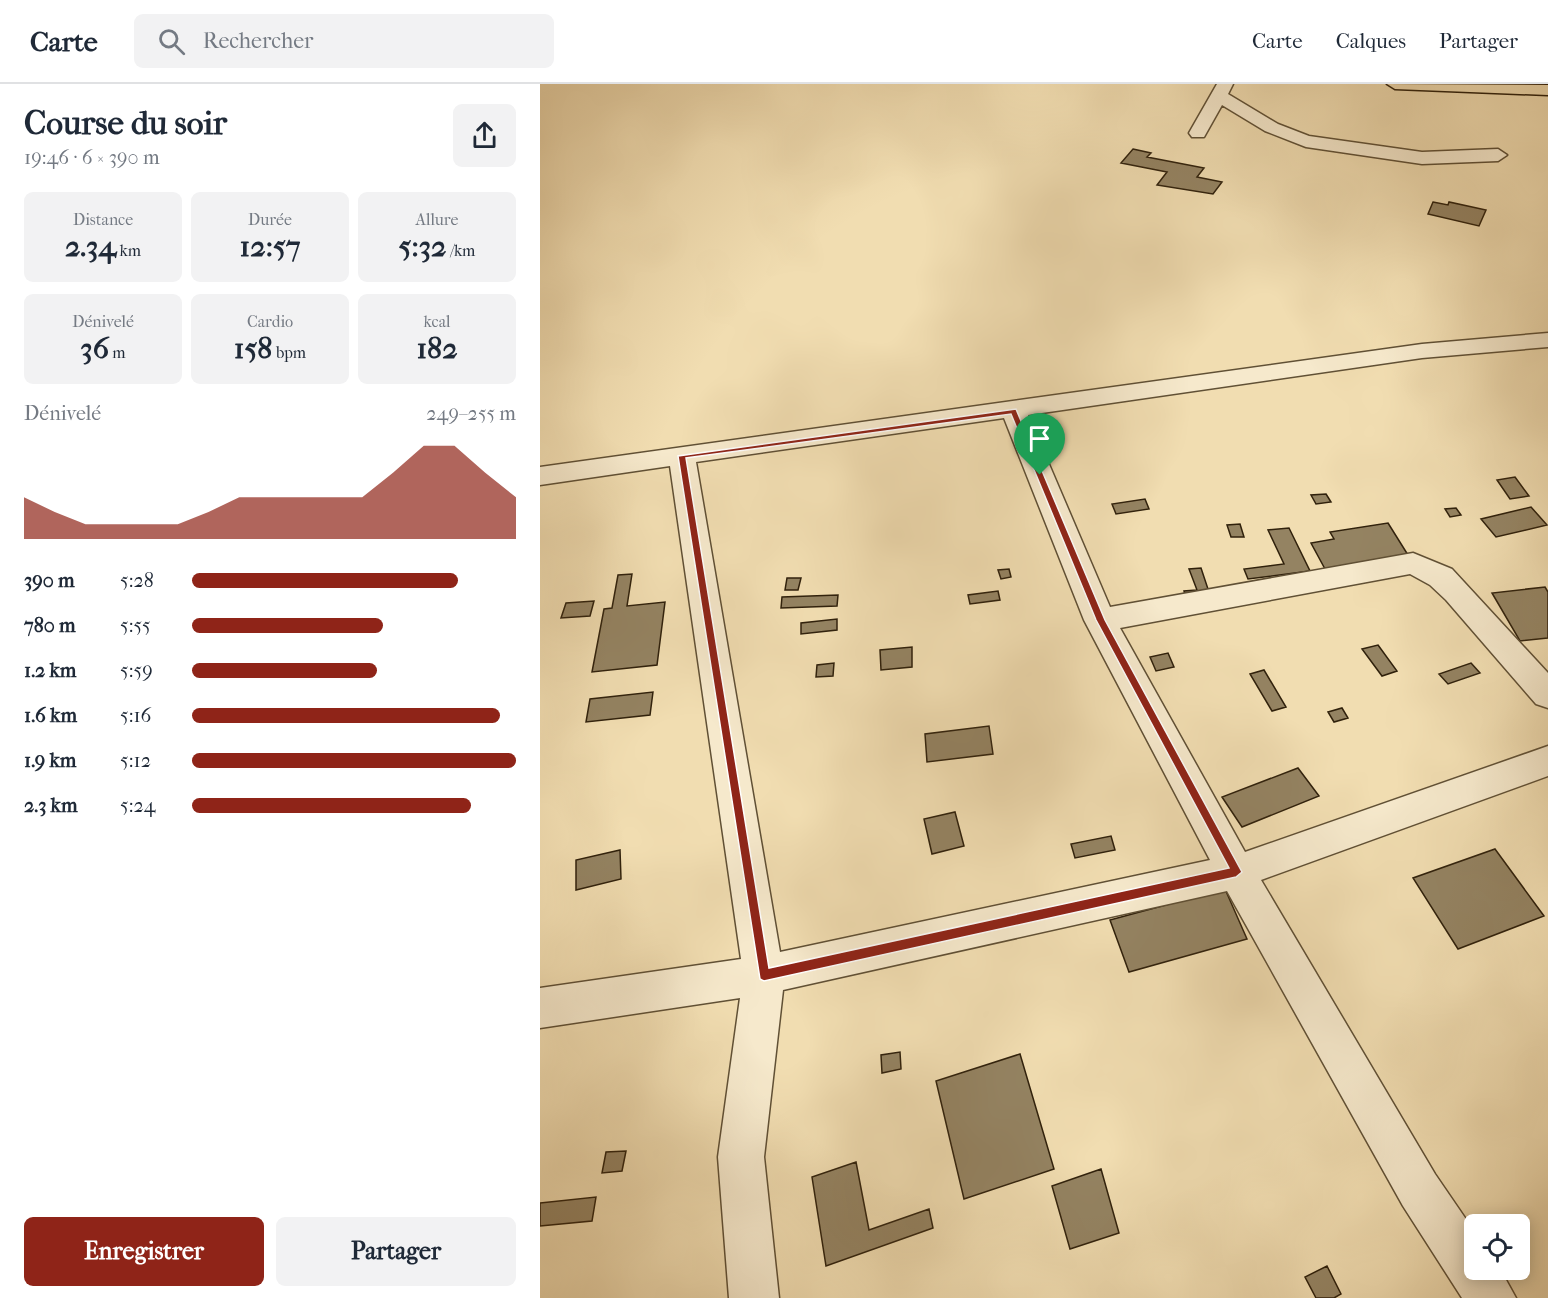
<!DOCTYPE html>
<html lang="fr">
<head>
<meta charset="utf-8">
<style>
  body { margin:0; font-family:"IM FELL French Canon",serif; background:#f2f2f3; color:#1f2937; height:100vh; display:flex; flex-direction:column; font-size:22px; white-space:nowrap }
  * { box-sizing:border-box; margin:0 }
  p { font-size:20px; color:#747a83 }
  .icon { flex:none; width:33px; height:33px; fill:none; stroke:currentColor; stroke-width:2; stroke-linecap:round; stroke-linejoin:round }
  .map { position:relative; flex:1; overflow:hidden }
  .details { display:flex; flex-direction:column; background:#fff; width:540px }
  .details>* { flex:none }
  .tools { position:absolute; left:924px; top:1130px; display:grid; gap:12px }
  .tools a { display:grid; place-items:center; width:66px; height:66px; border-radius:9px; background:#fff; box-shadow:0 3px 15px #0003; font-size:30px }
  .pin { position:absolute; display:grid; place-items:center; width:51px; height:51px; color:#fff; margin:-62px -26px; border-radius:50% 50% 50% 0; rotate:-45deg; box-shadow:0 0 6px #0007 }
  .pin .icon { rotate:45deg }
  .round { display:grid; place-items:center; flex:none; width:63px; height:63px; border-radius:9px; background:#f2f2f3 }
  .summary { display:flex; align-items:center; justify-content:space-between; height:102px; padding:0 24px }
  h1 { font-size:33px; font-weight:700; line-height:45px }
  .metrics { display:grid; grid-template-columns:repeat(3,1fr); gap:9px; height:102px; padding:6px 24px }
  .metrics div { display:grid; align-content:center; border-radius:9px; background:#f2f2f3; text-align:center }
  .metrics b { font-size:30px; font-weight:700 }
  .metrics small { font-size:16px; font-weight:400 }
  .metrics p { font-size:16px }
  .chart { height:168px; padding:12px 24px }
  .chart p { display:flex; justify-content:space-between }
  .chart svg { width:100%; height:108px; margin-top:6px; fill:#8f2418; opacity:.7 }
  .action { display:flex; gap:12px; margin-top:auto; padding:12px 24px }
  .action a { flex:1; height:69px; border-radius:9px; background:#8f2418; color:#fff; font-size:24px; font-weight:700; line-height:69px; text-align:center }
  .action a+a { background:#f2f2f3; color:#1f2937 }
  ul { padding:0 24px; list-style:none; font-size:20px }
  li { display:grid; grid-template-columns:96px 72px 1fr; align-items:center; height:45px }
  li i { height:15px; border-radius:8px; background:#8f2418 }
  header { display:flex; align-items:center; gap:36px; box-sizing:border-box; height:84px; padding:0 30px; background:#fff; border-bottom:2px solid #e0e1e3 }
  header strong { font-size:28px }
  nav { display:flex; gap:33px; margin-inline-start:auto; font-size:21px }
  .search { width:420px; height:54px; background:#f2f2f3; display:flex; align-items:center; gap:15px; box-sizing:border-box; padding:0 21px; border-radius:9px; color:#747a83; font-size:22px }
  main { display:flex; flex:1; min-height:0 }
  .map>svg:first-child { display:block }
  .building { fill:#948362; stroke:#30210c; stroke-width:1.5 }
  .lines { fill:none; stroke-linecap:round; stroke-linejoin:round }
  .minor-casing { stroke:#605035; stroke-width:3 }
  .major-casing { stroke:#30210c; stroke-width:3 }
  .minor { fill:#f6e9cc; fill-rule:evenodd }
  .major { fill:#f1ddb1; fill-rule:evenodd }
  .route { fill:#8f2418; stroke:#fff; stroke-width:1.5; fill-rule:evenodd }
</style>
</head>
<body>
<header>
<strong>Carte</strong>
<div class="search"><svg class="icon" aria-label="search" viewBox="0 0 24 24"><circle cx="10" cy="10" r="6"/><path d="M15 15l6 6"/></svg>Rechercher</div>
<nav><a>Carte</a><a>Calques</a><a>Partager</a></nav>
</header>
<main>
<section class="details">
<div class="summary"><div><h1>Course du soir</h1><p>19:46 · 6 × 390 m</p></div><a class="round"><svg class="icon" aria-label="share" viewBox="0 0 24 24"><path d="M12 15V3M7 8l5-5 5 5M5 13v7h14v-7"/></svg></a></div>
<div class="metrics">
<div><p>Distance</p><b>2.34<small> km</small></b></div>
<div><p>Durée</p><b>12:57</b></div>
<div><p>Allure</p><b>5:32<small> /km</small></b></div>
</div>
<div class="metrics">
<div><p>Dénivelé</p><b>36<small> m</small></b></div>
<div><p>Cardio</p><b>158<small> bpm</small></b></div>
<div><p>kcal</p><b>182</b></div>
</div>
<div class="chart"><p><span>Dénivelé</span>249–255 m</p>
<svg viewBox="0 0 160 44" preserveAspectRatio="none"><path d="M0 44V27L10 33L20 38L30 38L40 38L50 38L60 33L70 27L80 27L90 27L100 27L110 27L120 17L130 6L140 6L150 17L160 27V44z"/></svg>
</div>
<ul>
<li><b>390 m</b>5:28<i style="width:82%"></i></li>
<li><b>780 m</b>5:55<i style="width:59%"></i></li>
<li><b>1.2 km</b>5:59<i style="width:57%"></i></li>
<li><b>1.6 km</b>5:16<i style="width:95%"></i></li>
<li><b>1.9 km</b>5:12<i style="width:100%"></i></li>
<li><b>2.3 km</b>5:24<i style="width:86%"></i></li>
</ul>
<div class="action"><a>Enregistrer</a><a>Partager</a></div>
</section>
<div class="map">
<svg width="1008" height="1214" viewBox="0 0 1008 1214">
  <rect width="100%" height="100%" fill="#f1ddb1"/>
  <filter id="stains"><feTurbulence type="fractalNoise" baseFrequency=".00333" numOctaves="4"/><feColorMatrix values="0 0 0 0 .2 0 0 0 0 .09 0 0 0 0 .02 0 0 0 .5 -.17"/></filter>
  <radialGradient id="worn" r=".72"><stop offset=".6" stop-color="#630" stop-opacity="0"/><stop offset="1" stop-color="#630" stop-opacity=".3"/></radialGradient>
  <path class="building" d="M593 65 611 69 607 73 664 84 657 93 682 98 673 110 617 101 627 88 581 79Z
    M893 118 908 121 909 118 946 126 939 142 888 130Z
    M975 393 989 412 970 415 957 396Z
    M786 410 791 418 776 420 771 411Z
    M605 415 609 425 576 430 572 420Z
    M991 423 1007 441 956 453 941 435Z
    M916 424 921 431 910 433 905 425Z
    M848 439 868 471 785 485 771 459 794 455 790 448Z
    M700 440 704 453H691L687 441Z
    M749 444 770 487 708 495 704 485 744 480 728 446Z
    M661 484 669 508 645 511 644 507 657 506 649 485Z
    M469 485 471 493 461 495 458 486Z
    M92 490 87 522 125 518 117 581 52 588 64 525 72 524 78 491Z
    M247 494H261L258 506H245Z
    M1005 503 1008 508V554L980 557 952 509Z
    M458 507 460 516 430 520 428 511Z
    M298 511 297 522 241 524 242 513Z
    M54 517 50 532 21 534 26 519Z
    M297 535V546L261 550V539Z
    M838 561 857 587 842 592 822 565Z
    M372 563V583L341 586 340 566Z
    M628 569 634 583 616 587 610 573Z
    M294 579 293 592 276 593 277 581Z
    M931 579 940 589 908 600 899 590Z
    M724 586 746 623 732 627 710 590Z
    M113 608 110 631 46 638 50 615Z
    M802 624 808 634 794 638 788 628Z
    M449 642 453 670 387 678 385 650Z
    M758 684 779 712 702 743 682 713Z
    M415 728 424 762 392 770 384 735Z
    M571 752 575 766 535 774 531 760Z
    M955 765 1004 832 918 865 873 794Z
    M80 766 81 795 36 806V776Z
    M685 805 707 855 589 888 570 836Z
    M360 968 361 985 342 989 341 971Z
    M480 970 514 1085 424 1115 396 997Z
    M86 1067 82 1087 62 1089 66 1068Z
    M316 1078 329 1146 389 1125 393 1144 286 1182 272 1093Z
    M561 1085 579 1149 530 1165 512 1102Z
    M56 1113 52 1137 0 1142V1119Z
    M787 1182 801 1210 794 1214H776L765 1193Z"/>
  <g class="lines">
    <g class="minor-casing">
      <path id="minor" d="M677 0H693L688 10 738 40 769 52 882 68 958 65 967 71 958 77 882 80 766 63 725 47 682 21 664 53H652L649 49Z
        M1008 249V263L882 274 488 331 570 523 873 469 912 485 1008 589V624L996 620 906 516 890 501 870 490 580 544 705 768 1008 662V692L721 796 895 1090 934 1147V1185H960L976 1214H922L863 1122 687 807 243 906 224 1073 239 1214H189L178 1073 200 914 0 944V904L201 875 130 382 0 401V383L882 260ZM464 334 544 536 670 776 240 868 156 378Z"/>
    </g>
    <g class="major-casing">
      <path id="major" d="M847 0 1008 1V11L855 5Z"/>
    </g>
    <use href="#minor" class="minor"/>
    <use href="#major" class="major"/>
  </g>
  <path class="route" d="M476 325 565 536 702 788 696 793 224 897 220 895 138 372ZM471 330 556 536 689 784 229 884 146 374Z"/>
  <rect width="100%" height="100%" filter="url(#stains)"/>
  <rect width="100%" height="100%" fill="url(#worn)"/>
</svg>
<div class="tools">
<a><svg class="icon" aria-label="locate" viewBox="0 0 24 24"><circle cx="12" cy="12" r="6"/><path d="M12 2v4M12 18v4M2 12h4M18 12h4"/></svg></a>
</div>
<div class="pin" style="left:500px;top:391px;background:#1e9e55"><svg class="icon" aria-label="arrive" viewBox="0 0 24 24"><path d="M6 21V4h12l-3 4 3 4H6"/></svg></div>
</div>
</main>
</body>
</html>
